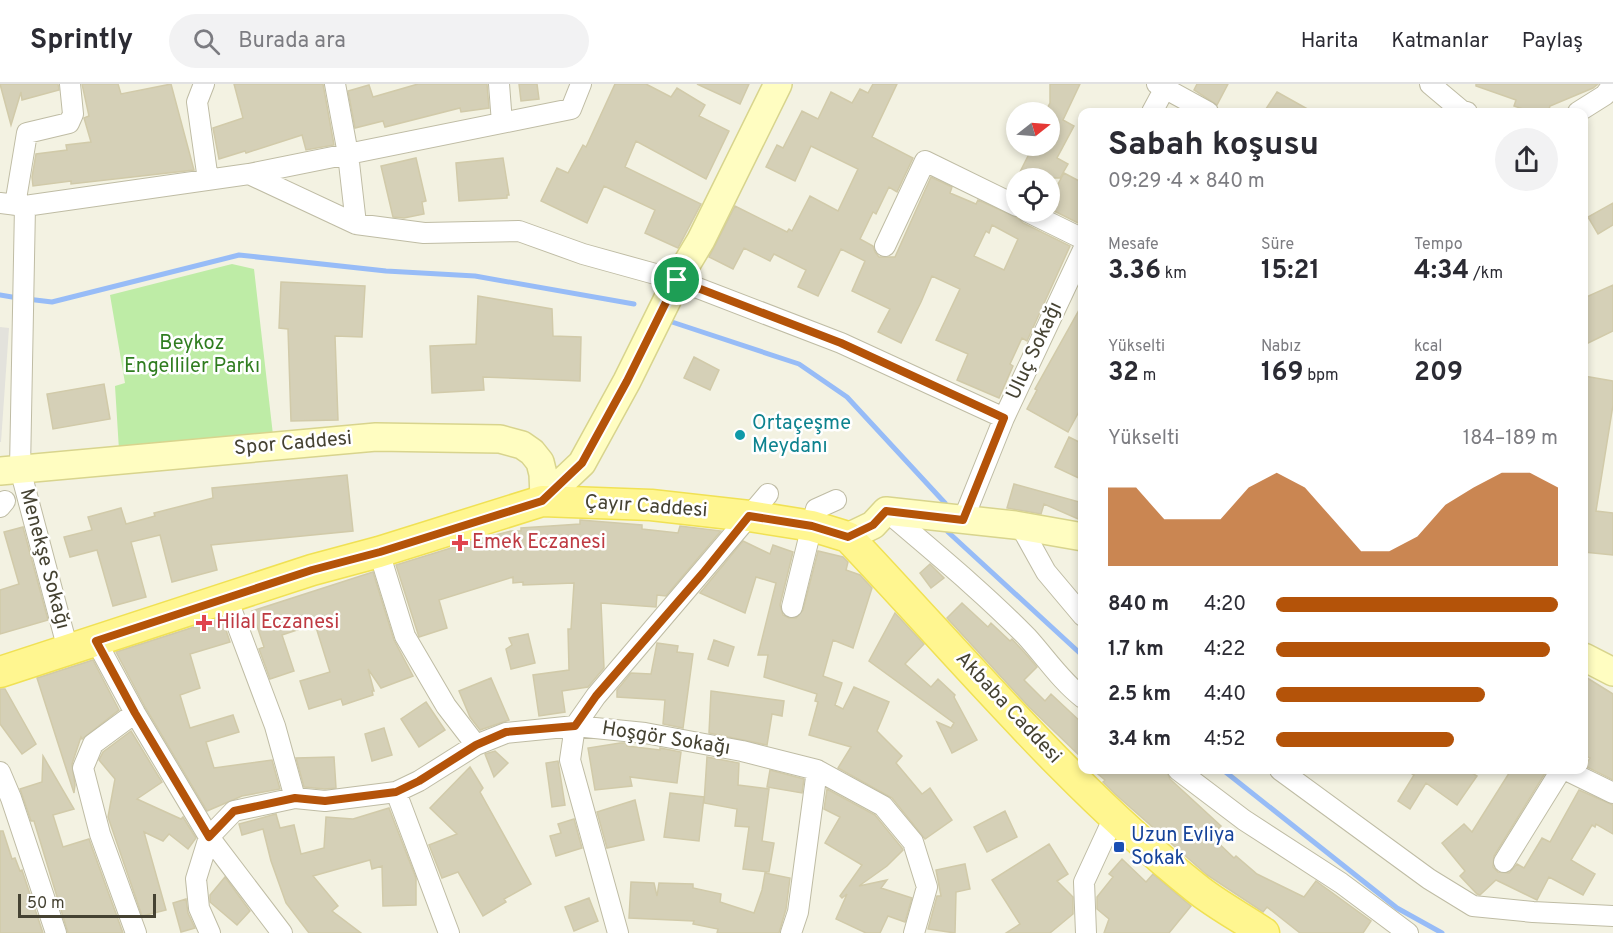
<!DOCTYPE html>
<html lang="tr">
<head>
<meta charset="utf-8">
<style>
  body { margin:0; font-family:Overpass,sans-serif; background:#f2f2f3; color:#2b2b33; height:100vh; display:flex; flex-direction:column; font-size:22px; white-space:nowrap }
  * { box-sizing:border-box; margin:0 }
  p { font-size:20px; color:#7c7c81 }
  .icon { flex:none; width:33px; height:33px; fill:none; stroke:currentColor; stroke-width:2; stroke-linecap:round; stroke-linejoin:round }
  .map { position:relative; flex:1; overflow:hidden }
  .details { position:absolute; left:1078px; top:24px; width:510px; height:666px; display:flex; flex-direction:column; background:#fff; border-radius:12px; box-shadow:0 3px 9px #0003 }
  .details>* { flex:none }
  .needle { width:39px; rotate:73deg }
  .fabs { position:absolute; left:1006px; top:18px; display:grid; gap:12px }
  .fabs a { display:grid; place-items:center; width:54px; height:54px; border-radius:50%; background:#fff; box-shadow:0 3px 9px #0003; font-size:30px }
  .scale { position:absolute; left:18px; bottom:15px; width:138px; box-sizing:border-box; padding-left:6px; border:3px solid #454232; border-top:0; font-size:16px; line-height:21px; white-space:nowrap; color:#454232; -webkit-text-stroke:4px #fff; paint-order:stroke }
  .pin { position:absolute; display:grid; place-items:center; width:51px; height:51px; color:#fff; margin:-26px; border:3px solid #fff; border-radius:50%; box-shadow:0 2px 6px #0007 }
  .round { display:grid; place-items:center; flex:none; width:63px; height:63px; border-radius:32px; background:#f2f2f3 }
  .headline { display:flex; align-items:center; justify-content:space-between; height:102px; padding:0 30px }
  h1 { font-size:33px; font-weight:700; line-height:45px }
  .figures { display:grid; grid-template-columns:repeat(3,1fr); gap:9px; height:102px; padding:6px 30px }
  .figures div { display:grid; align-content:center }
  .figures b { font-size:26px; font-weight:700 }
  .figures small { font-size:16px; font-weight:400 }
  .figures p { font-size:16px }
  .chart { height:168px; padding:12px 30px }
  .chart p { display:flex; justify-content:space-between }
  .chart svg { width:100%; height:108px; margin-top:6px; fill:#b45309; opacity:.7 }
  ul { padding:0 30px; list-style:none; font-size:20px }
  li { display:grid; grid-template-columns:96px 72px 1fr; align-items:center; height:45px }
  li i { height:15px; border-radius:8px; background:#b45309 }
  header { display:flex; align-items:center; gap:36px; box-sizing:border-box; height:84px; padding:0 30px; background:#fff; border-bottom:2px solid #e1e1e2 }
  header strong { font-size:28px }
  nav { display:flex; gap:33px; margin-inline-start:auto; font-size:21px }
  .search { width:420px; height:54px; background:#f2f2f3; display:flex; align-items:center; gap:15px; box-sizing:border-box; padding:0 21px; border-radius:33px; color:#7c7c81; font-size:22px }
  .map>svg:first-child { display:block }
  .green { fill:#beeca6 }
  .parking { fill:#e3e2dc }
  .lines { fill:none; stroke-linecap:round; stroke-linejoin:round }
  .stream { stroke:#97bcf7; stroke-width:5 }
  .building { fill:#d5d0b7; stroke:#d1caa9; stroke-width:1.5; fill-rule:evenodd }
  .street-casing { stroke:#bfbca4; stroke-width:22 }
  .secondary-casing { stroke:#d8d48d; stroke-width:30 }
  .primary-casing { stroke:#f0e154; stroke-width:33 }
  .street { stroke:#fff; stroke-width:20 }
  .secondary { stroke:#fffdc1; stroke-width:27 }
  .primary { stroke:#fff690; stroke-width:30 }
  .route-casing { stroke:#fff; stroke-width:12 }
  .route { stroke:#b45309; stroke-width:8 }
  .culture-dot { fill:#0f9aa8; stroke:#fff; stroke-width:2 }
  .health-dot { fill:#e0444e; stroke:#fff; stroke-width:2 }
  .transit-dot { fill:#1a4fb4; stroke:#fff; stroke-width:2 }
  .labels { text-anchor:middle; dominant-baseline:central; stroke-width:5; stroke-linejoin:round; paint-order:stroke }
  .park-label { font-size:20px; fill:#307d20; stroke:#fff }
  .street-label { font-size:20px; fill:#454232; stroke:#fff }
  .culture-label { font-size:20px; fill:#0d838f; stroke:#fff; text-anchor:start }
  .health-label { font-size:20px; fill:#be3a42; stroke:#fff; text-anchor:start }
  .transit-label { font-size:20px; fill:#164399; stroke:#fff; text-anchor:start }
</style>
</head>
<body>
<header>
<strong>Sprintly</strong>
<div class="search"><svg class="icon" aria-label="search" viewBox="0 0 24 24"><circle cx="10" cy="10" r="6"/><path d="M15 15l6 6"/></svg>Burada ara</div>
<nav><a>Harita</a><a>Katmanlar</a><a>Paylaş</a></nav>
</header>
<div class="map">
<svg width="1613" height="849" viewBox="0 0 1613 849">
  <rect width="100%" height="100%" fill="#f3f2e2"/>
  <path class="green" d="M232 180 254 185 273 351 119 366 115 302 125 299 110 211Z"/>
  <path class="parking" d="M0 243 9 244 1 358H0Z"/>
  <g class="lines">
    <path class="stream" d="M0 211 18 214
      M27 215 52 218 239 171 386 187 475 192 634 220
      M672 238 799 280 847 313 945 419
      M948 448 1083 572
      M1223 686 1397 824 1442 849"/>
  </g>
  <path class="building" d="M0 0H58L59 6 22 16 21 8 11 41Z
    M82 0H118L121 10 171 0 194 86 71 100V97L33 102 32 93 36 70 67 66 66 61 91 58 84 34 89 32Z
    M234 0H323L334 61 306 66 302 51 246 69 245 67 219 75 213 44 243 34Z
    M418 0H487L489 24 461 28 460 24 385 43 383 37 355 44 348 7 369 1 373 13Z
    M519 0H537L539 15 521 17Z
    M615 0H646L671 13 677 4 705 21 699 32 729 47 706 95 636 57 625 83 701 120 678 164 645 149 655 126 604 102 587 139 541 117 557 84 568 89 583 61 586 63Z
    M697 0H749L740 20Z
    M873 0H897L872 53 913 74 897 108 889 103 876 130 873 128 860 155 873 162 875 168 879 173H895L931 93 952 103 950 109 976 120 978 116 1018 134 1023 139 1070 162 1027 257 1022 254 1010 280 1013 282 999 314 957 296 968 270 936 256 960 205 932 192 921 218 901 259 878 248 890 225 852 207 865 177 841 165 818 212 798 203 806 186 774 170 770 177 744 164 733 185 709 173 735 122 787 148 789 145 792 147 810 112 838 127 858 85 811 62 795 97 766 83 777 61 783 64 802 27 818 35 831 8 852 19 860 5 868 9ZM992 141 1018 155 1004 186 974 172 986 147 989 149Z
    M1050 0H1080L1063 36 1074 42 1057 74 1068 80 1060 94H1017L1033 62H1050V28H1045L1050 19Z
    M1197 0H1228L1217 21 1194 6Z
    M1476 0H1598L1593 4 1550 22 1548 28H1532L1514 22 1516 16 1476 2Z
    M1277 8 1313 28H1264Z
    M416 74 426 117 422 118 424 130 404 134 393 133 381 82Z
    M503 74 509 111H507V114L459 117 456 79Z
    M1064 89 1083 99V129L1078 139 1050 125V115Z
    M1613 119V141L1598 150 1588 133Z
    M281 198 365 202 362 253 335 252 338 336 291 337 288 245 279 244Z
    M1613 201V247L1584 261V214Z
    M478 212 552 225 553 252 581 253 580 297 483 293 484 306 432 309 430 262 476 260Z
    M1083 219V320L1068 348 1027 325 1037 306 1035 305Z
    M694 273 719 286 710 306 684 294Z
    M1584 292 1613 297V321L1596 427 1613 429V471L1584 468Z
    M104 300 110 335 53 345 47 310Z
    M1069 353 1083 360V396L1055 383Z
    M347 391 353 447 211 461 217 486 172 498 160 451 131 458 146 513 113 522 97 466 70 473 64 453 92 446 88 433 121 424 126 440 155 432 154 429 213 414 212 404Z
    M1014 400 1083 419V437L1044 420 1041 430 1007 424Z
    M580 436 642 441V445L678 449 680 442 721 447 666 512 657 511 656 523 601 519 604 584 588 603 562 607 565 628 539 632 533 591 569 586 568 545H571L574 499 523 501V498L513 499V493L439 516 447 544 419 553 396 481 480 455 511 447H521V444L580 440Z
    M23 443 48 536 0 550V506L19 500 4 448Z
    M743 457 770 470 773 461 793 468 780 521 783 531 789 534H796L803 526 818 467 843 473 848 478 846 486 860 491 872 504 853 564 833 556 823 592 842 599 835 621 843 625 854 603 889 618 877 647 902 672 896 679 922 710 930 704 952 736 925 755 892 714 838 684 851 663 809 651 818 618 815 617 817 610 764 593 768 571H758L776 499 756 493 745 529 700 509Z
    M930 480 944 494 931 504 920 489Z
    M373 488 394 556 413 592 381 604 368 585 374 607H372L373 611 343 621 341 615 309 625 300 597 330 588 315 540 282 551 294 587 270 595 259 565 264 563 252 527Z
    M962 519 988 543 991 539 1010 557 1012 555 1025 569 1037 583 1024 596 1045 617 1051 610 1083 640V675L1029 623 947 534Z
    M895 529 924 560 905 580 931 603 938 595 955 611 954 613 977 656 952 669 937 638 951 644 954 639 869 577Z
    M222 534 230 558 190 570 200 604 180 611 190 644 233 631 239 648 206 658 214 684 272 676 280 705 242 712 207 727 145 623 116 568Z
    M528 550 535 579 511 585 506 565 512 561 509 554Z
    M714 556 734 563 728 582 708 575Z
    M657 559 678 562 677 568 693 570 683 644 663 640 665 616 617 613V606L631 589 651 590Z
    M93 576 119 626 82 655 81 653 72 680 75 701 74 709 37 594Z
    M1584 592 1613 610V696L1585 682 1590 674 1584 671Z
    M491 594 509 636 480 646 470 633 459 607Z
    M0 605H5L36 660 22 670 0 640Z
    M711 607 784 617 782 632 772 630 767 661 709 649Z
    M426 618 445 646 419 663 401 635Z
    M384 644 392 671 372 677 365 650Z
    M131 647 162 698 137 715 181 735 183 733 196 754 188 765 169 750 163 757 144 748 166 826 142 832 108 733 115 695 99 676 103 668Z
    M620 659H626L627 662 660 666V664L681 668 677 699 630 693 632 702 595 706 588 664Z
    M495 667 508 679 494 693 485 670Z
    M43 672 74 725 53 731 63 763 89 755 123 849H68L34 737H31L20 705 42 698Z
    M334 673 336 704 325 705 304 703 296 674Z
    M707 673 739 679 738 701 769 705 762 757 774 759 769 788 743 785 749 743 735 742 737 725 704 719Z
    M558 677 565 721 552 723 546 679Z
    M470 683 483 704 480 708 531 800 504 815 506 818 483 832 458 788 442 794 429 761 457 750 430 724Z
    M770 686 804 695 802 709 767 703Z
    M1093 686H1166L1170 695 1221 742 1211 752 1234 774 1236 772 1257 790 1304 813 1316 797 1371 837 1363 849H1300L1267 823 1263 828 1207 791 1115 710 1103 698 1105 696Z
    M1406 686H1467L1477 692 1457 721 1426 699 1410 725 1398 717 1414 691Z
    M1511 686H1547L1494 772 1493 783 1498 788 1509 789 1517 780 1524 784 1542 754 1550 758 1579 706 1613 721V750L1596 740 1595 743 1592 741 1571 776 1595 790 1583 811 1549 793 1537 816 1496 796 1480 811 1477 810 1460 792 1465 787 1442 759 1464 740 1472 748Z
    M827 705 875 731 902 764 903 766 887 782 859 802 887 796 881 804 912 814 905 838 888 832 880 849H866L836 835 847 810 842 814 840 812 862 781 825 759 840 733 824 725Z
    M670 709 704 713 699 757 664 753Z
    M635 716 644 756 607 764 597 728Z
    M389 724 416 794V821L383 822 382 782 372 785 370 776 313 792 338 822 332 827 361 849H309L286 819 271 777 263 745 242 751 239 740 276 730 280 744 294 741 301 770 324 764 326 733 353 735Z
    M1005 727 1017 753 987 768 974 743Z
    M574 735 582 764 556 772 550 752 561 749 558 740Z
    M0 747H3L12 775 15 774 20 787 22 786 43 849H0Z
    M1049 760 1068 790 1057 797 1073 813V830L1050 849H1006L1020 840 992 796Z
    M1122 775 1146 798 1153 790 1191 822 1169 849H1104L1109 835 1097 825V813L1113 793 1109 790Z
    M965 780 970 805 956 808 955 849 928 845 937 812H941L936 786Z
    M765 789 790 794 786 825 779 849H717L718 845 693 840 694 837 629 834 631 798 654 799 657 812 659 799 693 800V804L721 810 720 818 754 829 762 806Z
    M225 793 250 827 237 841 210 818V811Z
    M589 814 598 837 574 847 565 823Z
    M186 815 188 829 195 844 181 848 173 819Z"/>
  <g class="lines">
    <g class="street-casing">
      <path id="street" d="M204 0 197 18 208 96
        M335 0 348 70 356 140
        M499 0 502 39
        M1157 0 1208 28
        M1430 0 1462 27 1467 28
        M1152 28 1167 0
        M1578 28 1605 11 1613 0
        M249 90 356 140 424 149 519 147 583 170 677 196 841 259 1004 334
        M0 119 25 122 249 90 571 25 581 0
        M15 121 27 49 69 39 73 30 70 0
        M25 122 20 385 68 566
        M1028 128 1083 155
        M885 162 925 77 1017 122
        M0 423 5 417
        M886 427C934 468 983 508 1027 553 1046 574 1061 597 1083 614
        M963 436 1004 334 1083 166
        M1021 443 1046 488 1083 532
        M379 468 405 552 446 622 476 661
        M227 514 275 642 295 714
        M792 523 816 425 836 416
        M96 557 135 629 209 753 282 849
        M135 629 93 660 83 684 100 750 136 849
        M1178 686 1244 736 1341 799 1408 849
        M1280 686 1429 795 1473 822 1533 828 1613 832
        M1566 686 1613 709
        M0 688 11 714 56 849
        M396 708 449 849
        M1504 778 1561 686
        M210 849 199 824 196 795 209 753 234 727 295 714 325 717 396 708 419 697 476 661 506 649 575 642 645 649 742 667 817 686 883 722 913 758 927 803 914 849
        M618 849 570 676 575 642 596 612 768 410
        M791 849 798 828 817 686
        M1086 849 1084 798 1114 733"/>
    </g>
    <g class="secondary-casing">
      <path id="secondary" d="M0 387 376 353 500 355 522 361 532 368 540 378 543 390 544 413 542 417
        M542 417 582 379 627 297 677 196 701 156 778 0
        M848 453 873 441 886 427 1015 441 1083 453
        M1584 573 1613 588"/>
    </g>
    <g class="primary-casing">
      <path id="primary" d="M0 588 312 486 379 468 542 417 651 421 749 432 812 442 848 453C961 572 1067 701 1196 804 1217 821 1242 834 1264 849"/>
    </g>
    <use href="#street" class="street"/>
    <use href="#secondary" class="secondary"/>
    <use href="#primary" class="primary"/>
  </g>
  <g class="lines">
    <g class="route-casing">
      <path id="route" d="M677 196 841 259 1004 334 963 436 886 427 873 441 848 453 812 442 749 432 703 489 596 612 575 642 506 648 476 661 419 697 396 708 325 717 295 714 234 727 209 753 135 629 96 557 312 486 380 468 542 417 582 379 627 297Z"/>
    </g>
    <use href="#route" class="route"/>
  </g>
  <circle class="culture-dot" cx="740" cy="351" r="6"/>
  <g class="health-dot">
    <path d="M457 450h6v6h6v6h-6v6h-6v-6h-6v-6h6z"/>
    <path d="M201 530h6v6h6v6h-6v6h-6v-6h-6v-6h6z"/>
  </g>
  <rect class="transit-dot" x="1113" y="757" width="12" height="12" rx="3"/>
  <g class="labels">
    <g class="park-label">
      <text x="192" y="260">Beykoz<tspan x="192" dy="23">Engelliler Parkı</tspan></text>
    </g>
    <g class="street-label">
      <text transform="translate(1035 267) rotate(-65)">Uluç Sokağı</text>
      <text transform="translate(293 360) rotate(-5)">Spor Caddesi</text>
      <text transform="translate(646 423) rotate(4)">Çayır Caddesi</text>
      <text transform="translate(44 475) rotate(75)">Menekşe Sokağı</text>
      <text transform="translate(1008 624) rotate(47)">Akbaba Caddesi</text>
      <text transform="translate(666 655) rotate(9)">Hoşgör Sokağı</text>
    </g>
    <g class="culture-label">
      <text x="752" y="340">Ortaçeşme<tspan x="752" dy="23">Meydanı</tspan></text>
    </g>
    <g class="health-label">
      <text x="472" y="459">Emek Eczanesi</text>
      <text x="216" y="539">Hilal Eczanesi</text>
    </g>
    <g class="transit-label">
      <text x="1131" y="752">Uzun Evliya<tspan x="1131" dy="23">Sokak</tspan></text>
    </g>
  </g>
</svg>
<div class="fabs">
<a><svg class="needle" viewBox="-14 -14 28 28"><path d="M0-13l5 13h-10z" fill="#e53935"/><path d="M0 13l5-13h-10z" fill="#7c7c81"/></svg></a>
<a><svg class="icon" aria-label="locate" viewBox="0 0 24 24"><circle cx="12" cy="12" r="6"/><path d="M12 2v4M12 18v4M2 12h4M18 12h4"/></svg></a>
</div>
<div class="scale">50 m</div>
<div class="pin" style="left:677px;top:196px;background:#1e9e55"><svg class="icon" aria-label="arrive" viewBox="0 0 24 24"><path d="M6 21V4h12l-3 4 3 4H6"/></svg></div>
<section class="details">
<div class="headline"><div><h1>Sabah koşusu</h1><p>09:29 · 4 × 840 m</p></div><a class="round"><svg class="icon" aria-label="share" viewBox="0 0 24 24"><path d="M12 15V3M7 8l5-5 5 5M5 13v7h14v-7"/></svg></a></div>
<div class="figures">
<div><p>Mesafe</p><b>3.36<small> km</small></b></div>
<div><p>Süre</p><b>15:21</b></div>
<div><p>Tempo</p><b>4:34<small> /km</small></b></div>
</div>
<div class="figures">
<div><p>Yükselti</p><b>32<small> m</small></b></div>
<div><p>Nabız</p><b>169<small> bpm</small></b></div>
<div><p>kcal</p><b>209</b></div>
</div>
<div class="chart"><p><span>Yükselti</span>184–189 m</p>
<svg viewBox="0 0 160 44" preserveAspectRatio="none"><path d="M0 44V12L10 12L20 25L30 25L40 25L50 12L60 6L70 12L80 25L90 38L100 38L110 32L120 19L130 12L140 6L150 6L160 12V44z"/></svg>
</div>
<ul>
<li><b>840 m</b>4:20<i style="width:100%"></i></li>
<li><b>1.7 km</b>4:22<i style="width:97%"></i></li>
<li><b>2.5 km</b>4:40<i style="width:74%"></i></li>
<li><b>3.4 km</b>4:52<i style="width:63%"></i></li>
</ul>
</section>
</div>
</body>
</html>
